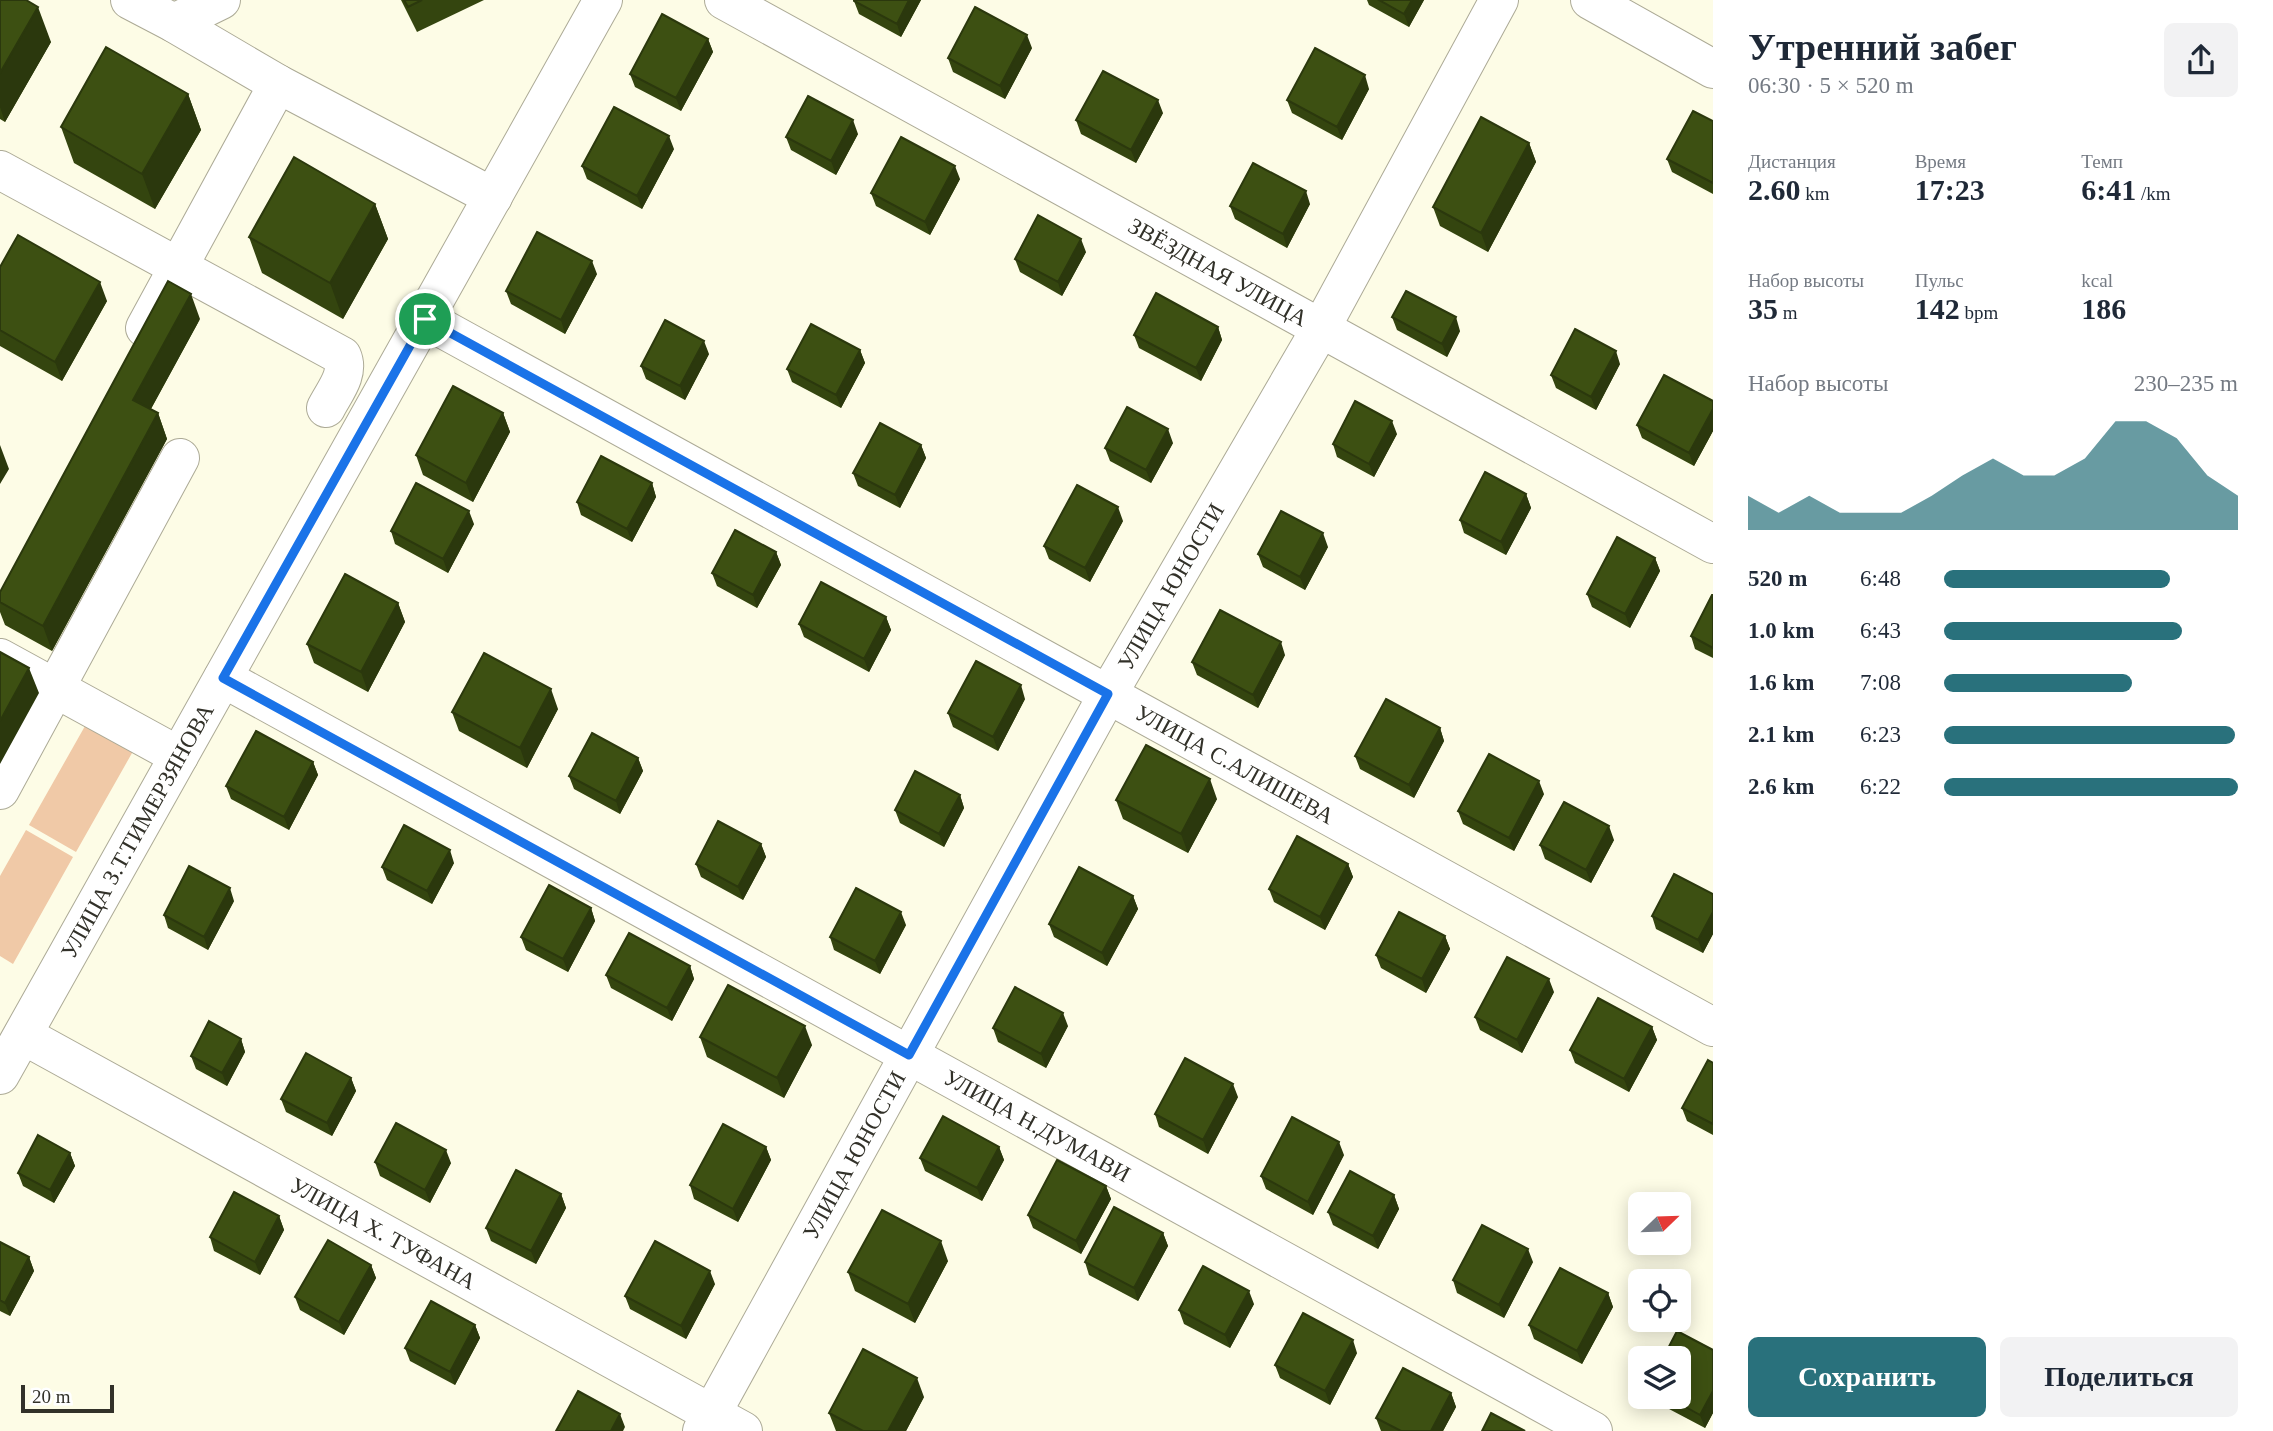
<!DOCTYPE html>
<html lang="ru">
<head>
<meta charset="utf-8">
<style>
  body { margin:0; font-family:Georgia,serif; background:#f2f2f3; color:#1f2937; height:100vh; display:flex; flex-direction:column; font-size:26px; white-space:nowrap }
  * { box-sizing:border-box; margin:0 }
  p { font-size:23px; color:#747a83 }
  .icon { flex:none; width:38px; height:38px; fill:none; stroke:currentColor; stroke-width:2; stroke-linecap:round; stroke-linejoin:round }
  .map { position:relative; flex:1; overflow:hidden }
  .side { display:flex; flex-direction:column; background:#fff; width:560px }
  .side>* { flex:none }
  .needle { width:46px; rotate:67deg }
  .fabs { position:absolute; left:1628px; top:1192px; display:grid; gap:14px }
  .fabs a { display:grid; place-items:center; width:63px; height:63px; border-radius:10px; background:#fff; box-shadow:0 4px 18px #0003; font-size:35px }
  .scale { position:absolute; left:21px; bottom:18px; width:93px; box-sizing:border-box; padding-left:7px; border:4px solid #323129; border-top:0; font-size:19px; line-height:24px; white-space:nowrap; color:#323129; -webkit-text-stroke:5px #fff; paint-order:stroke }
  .pin { position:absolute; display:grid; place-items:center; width:60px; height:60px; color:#fff; margin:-30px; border:4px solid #fff; border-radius:50%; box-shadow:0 2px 7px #0007 }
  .round { display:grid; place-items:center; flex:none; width:74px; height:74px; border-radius:10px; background:#f2f2f3 }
  .overview { display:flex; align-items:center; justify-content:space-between; height:119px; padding:0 35px }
  h1 { font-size:38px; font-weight:600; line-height:52px }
  .metrics { display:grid; grid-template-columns:repeat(3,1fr); gap:10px; height:119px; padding:7px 35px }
  .metrics div { display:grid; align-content:center }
  .metrics b { font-size:30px; font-weight:600 }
  .metrics small { font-size:19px; font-weight:400 }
  .metrics p { font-size:19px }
  .chart { height:196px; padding:14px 35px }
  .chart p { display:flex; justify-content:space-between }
  .chart svg { width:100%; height:126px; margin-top:7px; fill:#29717c; opacity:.7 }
  .cta { display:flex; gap:14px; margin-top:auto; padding:14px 35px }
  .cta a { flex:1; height:80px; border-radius:10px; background:#29717c; color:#fff; font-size:28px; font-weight:600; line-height:80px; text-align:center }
  .cta a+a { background:#f2f2f3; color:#1f2937 }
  ul { padding:0 35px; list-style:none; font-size:23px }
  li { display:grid; grid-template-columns:112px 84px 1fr; align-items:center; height:52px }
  li i { height:18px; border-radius:9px; background:#29717c }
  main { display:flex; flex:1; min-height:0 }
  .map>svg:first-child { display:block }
  .green { fill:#f0c9a7 }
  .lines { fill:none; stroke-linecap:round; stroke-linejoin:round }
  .minor-casing { stroke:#acaa96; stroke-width:40 }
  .minor { stroke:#fff; stroke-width:38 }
  .wall { fill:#34450f }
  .shaded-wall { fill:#2b380d }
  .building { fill:#3d5012; stroke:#2b380d; stroke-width:2 }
  .route-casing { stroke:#fff; stroke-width:14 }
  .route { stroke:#1a73e8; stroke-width:9 }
  .labels { text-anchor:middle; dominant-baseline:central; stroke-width:7; stroke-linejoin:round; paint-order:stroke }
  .street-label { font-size:23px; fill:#323129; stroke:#fff }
</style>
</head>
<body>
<main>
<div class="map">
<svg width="1713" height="1431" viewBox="0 0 1713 1431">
  <rect width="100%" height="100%" fill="#fdfce6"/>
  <path class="green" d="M89 719 136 746 76 852 29 825Z
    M26 830 73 857 13 964 0 956V876Z"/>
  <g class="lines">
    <g class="minor-casing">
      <g id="minor">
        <path d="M130 0 174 23 278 84 493 197"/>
        <path id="s1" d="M724 0 1713 544"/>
        <path d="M1590 0 1713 69"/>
        <path d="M174 23 221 0"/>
        <path d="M0 170 342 356C350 374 334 392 326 408"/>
        <path id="s2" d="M425 319 1713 1027"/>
        <path d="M145 328 278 84"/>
        <path d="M0 658 179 756"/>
        <path id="s3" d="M223 678 1593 1431"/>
        <path d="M0 790 180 458"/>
        <path id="s4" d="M23 1035 743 1431"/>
        <path id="s5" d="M0 1075 603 0"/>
        <path id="s6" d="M702 1431 1108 694 1321 328 1499 0"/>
      </g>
    </g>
    <use href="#minor" class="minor"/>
  </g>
  <path class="wall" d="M0 0 51 42 5 122 0 119Z
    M401 0H484L417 32Z
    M921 0 901 37 859 14 854 1Z
    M1367 0H1424L1409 27 1369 5Z
    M708 39 713 52 681 111 635 87 630 74Z
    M1032 48 1005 99 953 72 948 58Z
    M1369 89 1342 140 1292 113 1287 100Z
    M188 94 201 130 155 209 74 163 61 127Z
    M1163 113 1136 163 1081 134 1076 120Z
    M1713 121V194L1672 172 1667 159Z
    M858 134 836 175 791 150 786 137Z
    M1529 143 1536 162 1488 252 1440 226 1433 207Z
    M674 149 642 209 587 179 582 166Z
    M960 179 930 235 876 206 871 193Z
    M375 204 388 239 343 319 262 273 249 237Z
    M1310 204 1287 248 1235 219 1230 206Z
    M1086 252 1062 296 1020 272 1015 259Z
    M0 267 107 301 62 381 0 346Z
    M597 274 565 334 511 304 506 291Z
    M1392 317 1460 331 1447 357 1397 330Z
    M200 319 151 409 158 413 167 439 52 651 5 625 0 612V592Z
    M1218 327 1222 340 1201 381 1139 348 1134 335Z
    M860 350 865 363 841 408 792 382 787 369Z
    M709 354 685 400 646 379 641 366Z
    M1620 364 1596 410 1556 388 1551 375Z
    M1713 401V431L1694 466 1642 438 1637 425Z
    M503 413 510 432 473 502 423 475 416 455Z
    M1397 434 1374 477 1337 457 1333 444Z
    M1173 443 1151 483 1110 461 1105 448Z
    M921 445 926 458 900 508 858 486 853 473Z
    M652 483 656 497 632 542 581 515 577 502Z
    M1526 494 1531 508 1506 555 1464 533 1460 520Z
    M1123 521 1090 582 1049 559 1044 546Z
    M474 524 448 573 395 544 391 531Z
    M1328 547 1305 590 1263 567 1258 554Z
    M776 552 781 565 757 608 717 586 712 573Z
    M1655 558 1660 571 1630 628 1592 607 1587 594Z
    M1713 595V658L1695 649 1691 636Z
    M398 603 405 622 368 692 314 663 307 644Z
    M886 617 891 630 869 672 804 637 799 624Z
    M1285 655 1258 708 1197 675 1192 662Z
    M1025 699 998 751 953 727 948 713Z
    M558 709 527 768 459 731 452 712Z
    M1440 728 1444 741 1414 798 1360 769 1355 756Z
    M638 758 643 771 620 814 574 789 569 776Z
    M313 762 318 775 289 830 231 799 226 786Z
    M1544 794 1514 851 1463 824 1458 811Z
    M960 795 964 808 944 847 900 823 895 810Z
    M1217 799 1188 853 1123 819 1116 800Z
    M1614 840 1591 883 1545 859 1540 845Z
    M761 844 766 857 743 900 701 877 696 864Z
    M454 863 432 904 387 880 382 867Z
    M1348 864 1353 877 1325 930 1274 902 1269 889Z
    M1713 894V934L1703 953 1656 929 1652 916Z
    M1133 896 1138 909 1107 966 1054 937 1049 924Z
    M234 901 208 950 168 928 164 915Z
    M591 908 595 921 568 972 526 950 521 937Z
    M906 925 880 974 834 950 830 937Z
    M1445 936 1450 949 1426 993 1381 968 1376 955Z
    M690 966 694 979 672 1021 611 988 606 975Z
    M1554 992 1522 1053 1480 1030 1475 1017Z
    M1068 1026 1046 1068 998 1042 993 1028Z
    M1652 1027 1657 1040 1629 1092 1575 1063 1570 1050Z
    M700 1037 812 1045 784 1098 707 1057Z
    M241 1039 245 1052 227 1086 196 1069 191 1056Z
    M1713 1063V1135L1687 1121 1682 1108Z
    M351 1078 356 1091 332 1136 286 1112 281 1099Z
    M1238 1097 1208 1154 1159 1127 1155 1114Z
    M766 1147 771 1160 738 1222 694 1199 690 1185Z
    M999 1147 1004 1160 982 1201 925 1171 920 1158Z
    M70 1153 75 1166 54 1203 23 1186 18 1173Z
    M1344 1155 1313 1215 1266 1189 1261 1176Z
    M375 1162 451 1163 430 1203 380 1176Z
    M1106 1186 1111 1199 1081 1254 1033 1228 1028 1215Z
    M561 1194 566 1208 536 1264 491 1241 486 1228Z
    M1394 1195 1399 1209 1378 1249 1333 1225 1328 1212Z
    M279 1216 284 1230 260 1275 214 1251 210 1237Z
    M1163 1233 1168 1246 1138 1301 1089 1275 1085 1262Z
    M0 1242 29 1257 34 1271 10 1316 0 1311Z
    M948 1261 915 1323 855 1291 848 1272Z
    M1533 1262 1504 1318 1457 1293 1453 1280Z
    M371 1265 376 1278 344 1335 300 1310 295 1297Z
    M715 1284 686 1339 630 1309 625 1296Z
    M1608 1293 1613 1307 1582 1364 1534 1339 1529 1325Z
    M1254 1304 1230 1348 1184 1324 1179 1310Z
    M475 1325 480 1338 455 1385 410 1361 405 1348Z
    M1713 1350V1413L1705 1428 1652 1400 1651 1396H1678Z
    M1357 1353 1330 1405 1280 1378 1275 1365Z
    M1451 1393 1456 1407 1443 1431H1381L1376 1418Z
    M924 1397 906 1431H836L829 1413Z"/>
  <path class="shaded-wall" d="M909 0H921L901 37 897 24Z
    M1412 0H1424L1409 27 1404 14Z
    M38 7 51 42 5 122 0 107V73Z
    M1027 35 1032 48 1005 99 1000 86Z
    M708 39 713 52 681 111 676 98Z
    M1365 75 1369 89 1342 140 1337 127Z
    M188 94 201 130 155 209 142 174Z
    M1158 100 1163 113 1136 163 1131 150Z
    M853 120 858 134 836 175 831 161Z
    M669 136 674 149 642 209 637 196Z
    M1529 143 1536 162 1488 252 1481 233Z
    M955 166 960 179 930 235 925 222Z
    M1306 191 1310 204 1287 248 1283 234Z
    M375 204 388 239 343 319 330 283Z
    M1081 239 1086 252 1062 296 1058 282Z
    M592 261 597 274 565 334 561 320Z
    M100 282 107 301 62 381 55 362Z
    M191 294 200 319 142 425 133 400Z
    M1456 317 1460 331 1447 357 1442 344Z
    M1218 327 1222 340 1201 381 1196 368Z
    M704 341 709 354 685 400 680 386Z
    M860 350 865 363 841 408 836 395Z
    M1616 351 1620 364 1596 410 1591 397Z
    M1713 409V431L1694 466 1689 453Z
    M158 413 167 439 52 651 43 626Z
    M503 413 510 432 473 502 466 483Z
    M1392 421 1397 434 1374 477 1369 464Z
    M1168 429 1173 443 1151 483 1146 470Z
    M0 445 9 469 0 484Z
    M921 445 926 458 900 508 895 495Z
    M652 483 656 497 632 542 627 529Z
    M1526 494 1531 508 1506 555 1501 542Z
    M1118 507 1123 521 1090 582 1085 568Z
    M469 511 474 524 448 573 443 559Z
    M1323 533 1328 547 1305 590 1300 577Z
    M776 552 781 565 757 608 753 595Z
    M1655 558 1660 571 1630 628 1625 614Z
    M398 603 405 622 368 692 361 672Z
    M886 617 891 630 869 672 864 659Z
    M1281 642 1285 655 1258 708 1253 695Z
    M29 668 39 693 0 764V721Z
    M1021 685 1025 699 998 751 993 737Z
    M551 689 558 709 527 768 520 748Z
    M1440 728 1444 741 1414 798 1409 785Z
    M638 758 643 771 620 814 616 801Z
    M313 762 318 775 289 830 284 817Z
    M1210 779 1217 799 1188 853 1181 834Z
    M1539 781 1544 794 1514 851 1509 838Z
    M960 795 964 808 944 847 939 834Z
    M1609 826 1614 840 1591 883 1586 870Z
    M761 844 766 857 743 900 738 887Z
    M450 850 454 863 432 904 427 891Z
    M1348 864 1353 877 1325 930 1320 917Z
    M230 888 234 901 208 950 204 937Z
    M1133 896 1138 909 1107 966 1102 953Z
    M591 908 595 921 568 972 563 959Z
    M901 912 906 925 880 974 875 961Z
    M1713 912V934L1703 953 1698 940Z
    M1445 936 1450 949 1426 993 1422 979Z
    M690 966 694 979 672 1021 667 1008Z
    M1549 979 1554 992 1522 1053 1517 1040Z
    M1063 1013 1068 1026 1046 1068 1041 1054Z
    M805 1026 812 1045 784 1098 777 1078Z
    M1652 1027 1657 1040 1629 1092 1624 1079Z
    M241 1039 245 1052 227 1086 222 1073Z
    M351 1078 356 1091 332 1136 327 1123Z
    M1233 1084 1238 1097 1208 1154 1203 1140Z
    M1339 1142 1344 1155 1313 1215 1308 1202Z
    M766 1147 771 1160 738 1222 733 1209Z
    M999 1147 1004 1160 982 1201 977 1188Z
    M446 1150 451 1163 430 1203 425 1190Z
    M70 1153 75 1166 54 1203 50 1190Z
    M1106 1186 1111 1199 1081 1254 1076 1241Z
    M561 1194 566 1208 536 1264 531 1251Z
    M1394 1195 1399 1209 1378 1249 1373 1236Z
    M279 1216 284 1230 260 1275 255 1262Z
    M1163 1233 1168 1246 1138 1301 1134 1288Z
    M941 1241 948 1261 915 1323 908 1304Z
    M1528 1249 1533 1262 1504 1318 1499 1305Z
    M29 1257 34 1271 10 1316 5 1303Z
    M371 1265 376 1278 344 1335 339 1322Z
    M710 1271 715 1284 686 1339 681 1326Z
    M1249 1291 1254 1304 1230 1348 1225 1335Z
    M1608 1293 1613 1307 1582 1364 1577 1351Z
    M475 1325 480 1338 455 1385 450 1372Z
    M1353 1340 1357 1353 1330 1405 1325 1391Z
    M917 1378 924 1397 906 1431H888Z
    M1713 1391V1413L1705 1428 1700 1415Z
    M1451 1393 1456 1407 1443 1431H1431Z
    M620 1414 625 1427 623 1431H611Z"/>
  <path class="building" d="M0 0H26L38 7 0 73Z
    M404 0H422L408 7Z
    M854 0H909L897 24 854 1Z
    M1379 0H1412L1404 14Z
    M975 7 1027 35 1000 86 948 58Z
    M662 14 708 39 676 98 630 74Z
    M106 47 188 94 142 174 61 127Z
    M1315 48 1365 75 1337 127 1287 100Z
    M1103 71 1158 100 1131 150 1076 120Z
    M808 96 853 120 831 161 786 137Z
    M614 107 669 136 637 196 582 166Z
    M1693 111 1713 121V183L1667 159Z
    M1481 117 1529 143 1481 233 1433 207Z
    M901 137 955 166 925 222 871 193Z
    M294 157 375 204 330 283 249 237Z
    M1253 163 1306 191 1283 234 1230 206Z
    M1038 215 1081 239 1058 282 1015 259Z
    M537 232 592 261 561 320 506 291Z
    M18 235 100 282 55 362 0 330V267Z
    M168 281 191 294 133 400 158 413 43 626 0 602V592Z
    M1406 291 1456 317 1442 344 1392 317Z
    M1156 293 1218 327 1196 368 1134 335Z
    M665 320 704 341 680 386 641 366Z
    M811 324 860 350 836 395 787 369Z
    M1575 329 1616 351 1591 397 1551 375Z
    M1664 375 1713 401V409L1689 453 1637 425Z
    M453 386 503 413 466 483 416 455Z
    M1355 401 1392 421 1369 464 1333 444Z
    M1127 407 1168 429 1146 470 1105 448Z
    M880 423 921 445 895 495 853 473Z
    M601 456 652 483 627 529 577 502Z
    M1485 472 1526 494 1501 542 1460 520Z
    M416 483 469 511 443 559 391 531Z
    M1077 485 1118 507 1085 568 1044 546Z
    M1281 511 1323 533 1300 577 1258 554Z
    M735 530 776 552 753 595 712 573Z
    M1617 537 1655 558 1625 614 1587 594Z
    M345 574 398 603 361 672 307 644Z
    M821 582 886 617 864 659 799 624Z
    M1712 595H1713V648L1691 636Z
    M1220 610 1281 642 1253 695 1192 662Z
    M0 652 29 668 0 721Z
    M484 653 551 689 520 748 452 712Z
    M976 661 1021 685 993 737 948 713Z
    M1386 699 1440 728 1409 785 1355 756Z
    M256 731 313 762 284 817 226 786Z
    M592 733 638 758 616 801 569 776Z
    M1146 745 1210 779 1181 834 1116 800Z
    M1489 754 1539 781 1509 838 1458 811Z
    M915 771 960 795 939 834 895 810Z
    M1564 802 1609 826 1586 870 1540 845Z
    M718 821 761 844 738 887 696 864Z
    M404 825 450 850 427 891 382 867Z
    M1297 836 1348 864 1320 917 1269 889Z
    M189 866 230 888 204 937 164 915Z
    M1079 867 1133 896 1102 953 1049 924Z
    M1674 874 1713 894V912L1698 940 1652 916Z
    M549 885 591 908 563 959 521 937Z
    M856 888 901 912 875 961 830 937Z
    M1399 912 1445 936 1422 979 1376 955Z
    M629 933 690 966 667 1008 606 975Z
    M1507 957 1549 979 1517 1040 1475 1017Z
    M728 985 805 1026 777 1078 700 1037Z
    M1015 987 1063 1013 1041 1054 993 1028Z
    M1598 998 1652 1027 1624 1079 1570 1050Z
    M209 1021 241 1039 222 1073 191 1056Z
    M306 1053 351 1078 327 1123 281 1099Z
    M1185 1058 1233 1084 1203 1140 1155 1114Z
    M1708 1060 1713 1063V1124L1682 1108Z
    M943 1116 999 1147 977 1188 920 1158Z
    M1292 1117 1339 1142 1308 1202 1261 1176Z
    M396 1123 446 1150 425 1190 375 1162Z
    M723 1124 766 1147 733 1209 690 1185Z
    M38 1135 70 1153 50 1190 18 1173Z
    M1057 1160 1106 1186 1076 1241 1028 1215Z
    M516 1170 561 1194 531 1251 486 1228Z
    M1350 1171 1394 1195 1373 1236 1328 1212Z
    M234 1192 279 1216 255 1262 210 1237Z
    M1114 1207 1163 1233 1134 1288 1085 1262Z
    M882 1210 941 1241 908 1304 848 1272Z
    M1482 1225 1528 1249 1499 1305 1453 1280Z
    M328 1240 371 1265 339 1322 295 1297Z
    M655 1241 710 1271 681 1326 625 1296Z
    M0 1242 29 1257 5 1303 0 1300Z
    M1203 1266 1249 1291 1225 1335 1179 1310Z
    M1560 1268 1608 1293 1577 1351 1529 1325Z
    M431 1301 475 1325 450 1372 405 1348Z
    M1303 1313 1353 1340 1325 1391 1275 1365Z
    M1677 1331 1713 1350V1391L1700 1415 1666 1396H1678V1358H1663Z
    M863 1349 917 1378 888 1431H863L829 1413Z
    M1403 1368 1451 1393 1431 1431H1401L1376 1418Z
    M578 1391 620 1414 611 1431H556Z
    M1491 1413 1525 1431H1482Z"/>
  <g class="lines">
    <g class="route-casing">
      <path id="route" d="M425 319 1108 694 909 1055 223 678Z"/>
    </g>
    <use href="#route" class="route"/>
  </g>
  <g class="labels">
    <g class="street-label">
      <text stroke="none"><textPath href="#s1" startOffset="564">ЗВЁЗДНАЯ УЛИЦА</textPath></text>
      <text stroke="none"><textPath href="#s6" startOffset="966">УЛИЦА ЮНОСТИ</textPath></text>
      <text stroke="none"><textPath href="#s2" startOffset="924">УЛИЦА С.АЛИШЕВА</textPath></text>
      <text stroke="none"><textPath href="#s5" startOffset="280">УЛИЦА З.Т.ТИМЕРЗЯНОВА</textPath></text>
      <text stroke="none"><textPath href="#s3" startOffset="929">УЛИЦА Н.ДУМАВИ</textPath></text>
      <text stroke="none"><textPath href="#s6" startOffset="315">УЛИЦА ЮНОСТИ</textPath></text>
      <text stroke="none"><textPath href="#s4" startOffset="411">УЛИЦА Х. ТУФАНА</textPath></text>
    </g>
  </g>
</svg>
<div class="fabs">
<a><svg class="needle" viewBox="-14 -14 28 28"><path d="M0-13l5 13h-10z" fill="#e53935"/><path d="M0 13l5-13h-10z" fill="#747a83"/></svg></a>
<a><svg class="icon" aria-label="locate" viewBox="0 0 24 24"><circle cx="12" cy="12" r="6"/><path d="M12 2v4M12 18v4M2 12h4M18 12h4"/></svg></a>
<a><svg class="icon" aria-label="layers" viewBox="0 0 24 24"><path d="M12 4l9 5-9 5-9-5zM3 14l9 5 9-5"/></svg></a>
</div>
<div class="scale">20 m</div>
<div class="pin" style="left:425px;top:319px;background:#1e9e55"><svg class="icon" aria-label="arrive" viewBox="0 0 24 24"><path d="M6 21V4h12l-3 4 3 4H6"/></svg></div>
</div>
<section class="side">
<div class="overview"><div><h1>Утренний забег</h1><p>06:30 · 5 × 520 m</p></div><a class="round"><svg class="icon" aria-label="share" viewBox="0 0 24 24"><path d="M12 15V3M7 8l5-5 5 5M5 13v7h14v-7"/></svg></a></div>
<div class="metrics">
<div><p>Дистанция</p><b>2.60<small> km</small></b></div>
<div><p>Время</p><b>17:23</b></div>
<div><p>Темп</p><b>6:41<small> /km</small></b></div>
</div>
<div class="metrics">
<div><p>Набор высоты</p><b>35<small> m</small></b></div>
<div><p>Пульс</p><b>142<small> bpm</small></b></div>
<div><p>kcal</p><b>186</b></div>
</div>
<div class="chart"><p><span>Набор высоты</span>230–235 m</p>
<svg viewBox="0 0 160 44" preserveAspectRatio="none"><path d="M0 44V32L10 38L20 32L30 38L40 38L50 38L60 32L70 25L80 19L90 25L100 25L110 19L120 6L130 6L140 12L150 25L160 32V44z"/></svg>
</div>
<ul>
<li><b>520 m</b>6:48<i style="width:77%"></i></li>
<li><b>1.0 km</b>6:43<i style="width:81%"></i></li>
<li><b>1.6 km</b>7:08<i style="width:64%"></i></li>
<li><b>2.1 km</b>6:23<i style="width:99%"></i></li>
<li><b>2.6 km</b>6:22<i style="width:100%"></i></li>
</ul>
<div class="cta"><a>Сохранить</a><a>Поделиться</a></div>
</section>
</main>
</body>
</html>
